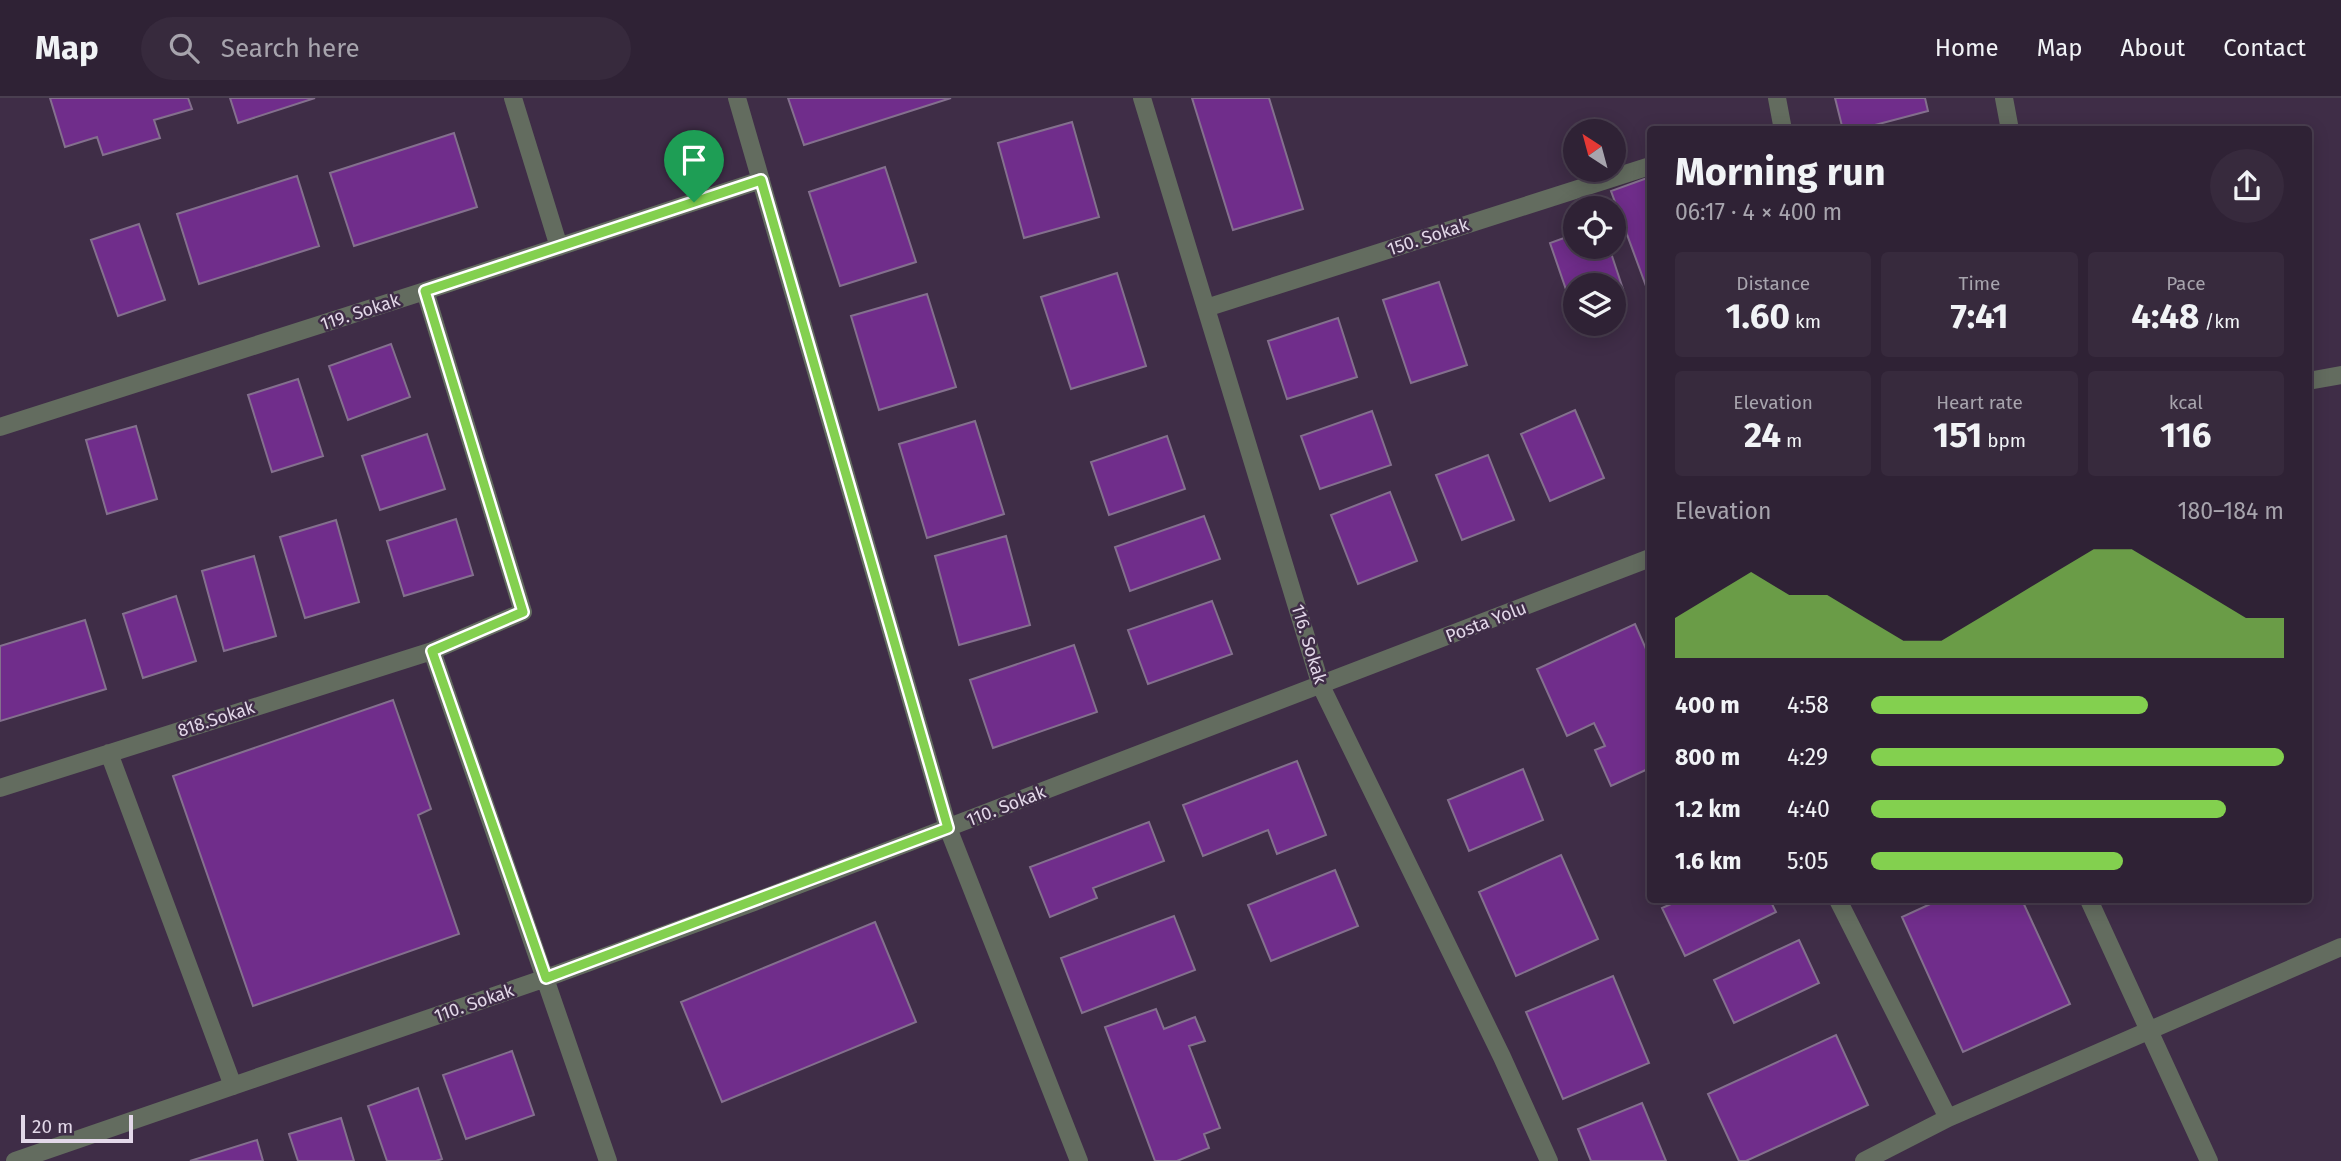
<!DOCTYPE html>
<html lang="en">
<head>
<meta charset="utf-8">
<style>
  body { margin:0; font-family:"Fira Sans",sans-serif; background:#372a3d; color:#f1f3f6; height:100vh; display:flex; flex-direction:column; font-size:26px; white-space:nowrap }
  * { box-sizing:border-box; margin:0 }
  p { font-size:23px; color:#a7a4ad }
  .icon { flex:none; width:38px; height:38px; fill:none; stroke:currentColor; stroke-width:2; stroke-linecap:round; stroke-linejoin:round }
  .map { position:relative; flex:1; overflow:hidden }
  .details { position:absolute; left:1647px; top:28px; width:665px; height:777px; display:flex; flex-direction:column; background:#2f2235; border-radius:7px; box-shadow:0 4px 18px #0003,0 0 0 2px #4a3f50 }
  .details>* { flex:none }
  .needle { width:46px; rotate:324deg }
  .tools { position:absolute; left:1563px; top:21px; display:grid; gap:14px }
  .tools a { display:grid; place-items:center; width:63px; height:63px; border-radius:50%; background:#2f2235; box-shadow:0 4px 18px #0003,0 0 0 2px #4a3f50; font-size:35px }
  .scale { position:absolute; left:21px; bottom:18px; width:112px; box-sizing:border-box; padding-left:7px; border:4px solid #e3d8e9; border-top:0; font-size:19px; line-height:24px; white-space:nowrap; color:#e3d8e9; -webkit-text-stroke:5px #3f2d47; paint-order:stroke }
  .pin { position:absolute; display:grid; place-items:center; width:60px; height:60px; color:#fff; margin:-72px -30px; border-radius:50% 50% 50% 0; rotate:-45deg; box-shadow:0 0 7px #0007 }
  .pin .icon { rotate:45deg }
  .round { display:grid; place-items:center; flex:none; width:74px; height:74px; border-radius:37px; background:#372a3d }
  .head { display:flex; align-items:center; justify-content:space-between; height:119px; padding:0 28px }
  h1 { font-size:38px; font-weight:700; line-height:52px }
  .figures { display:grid; grid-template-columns:repeat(3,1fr); gap:10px; height:119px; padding:7px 28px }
  .figures div { display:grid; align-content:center; border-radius:7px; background:#372a3d; text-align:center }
  .figures b { font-size:35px; font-weight:700 }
  .figures small { font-size:19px; font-weight:400 }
  .figures p { font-size:19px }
  .chart { height:196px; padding:14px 28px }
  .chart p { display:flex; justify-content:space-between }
  .chart svg { width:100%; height:126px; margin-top:7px; fill:#83d04f; opacity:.7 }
  ul { padding:0 28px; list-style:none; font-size:23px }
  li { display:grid; grid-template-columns:112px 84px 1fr; align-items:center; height:52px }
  li i { height:18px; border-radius:9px; background:#83d04f }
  header { display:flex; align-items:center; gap:42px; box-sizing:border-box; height:98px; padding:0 35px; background:#2f2235; border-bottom:2px solid #4a3f50 }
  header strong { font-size:33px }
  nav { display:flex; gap:38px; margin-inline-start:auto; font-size:24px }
  .search { width:490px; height:63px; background:#372a3d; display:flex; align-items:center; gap:18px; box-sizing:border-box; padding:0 24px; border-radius:38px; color:#a7a4ad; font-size:26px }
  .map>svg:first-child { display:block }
  .building { fill:#702d8b; stroke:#84708e; stroke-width:2 }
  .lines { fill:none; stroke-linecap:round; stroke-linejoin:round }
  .street { stroke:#636c5f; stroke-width:18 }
  .route-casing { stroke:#fff; stroke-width:14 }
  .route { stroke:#83d04f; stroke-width:9 }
  .labels { text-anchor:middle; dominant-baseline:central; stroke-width:5; stroke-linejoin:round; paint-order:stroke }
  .street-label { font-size:18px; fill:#e3d8e9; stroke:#3f2d47 }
</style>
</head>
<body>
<header>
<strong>Map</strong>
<div class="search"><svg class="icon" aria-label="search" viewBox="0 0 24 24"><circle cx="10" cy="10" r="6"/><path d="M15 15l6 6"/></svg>Search here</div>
<nav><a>Home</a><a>Map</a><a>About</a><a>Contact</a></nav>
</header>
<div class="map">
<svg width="2341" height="1063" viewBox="0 0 2341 1063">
  <rect width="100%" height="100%" fill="#3f2d47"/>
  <path class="building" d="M50 0H188L192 11 154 22 160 40 103 57 97 39 65 49Z
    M230 0H315L238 25Z
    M788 0H951L804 47Z
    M1192 0H1269L1303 111 1233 132Z
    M1835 0H1925L1928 13 1856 32H1843Z
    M1072 24 1099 119 1024 140 998 45Z
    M454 35 477 109 354 148 330 75Z
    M885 69 916 164 840 188 809 94Z
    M297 78 319 148 199 186 177 116Z
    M1650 79V199L1611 93Z
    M139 126 165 202 118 218 91 142Z
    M1575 136V149H1609L1623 191 1614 194V187H1575V207L1572 209 1550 145Z
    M1117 175 1146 268 1071 291 1041 199Z
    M1439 184 1467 267 1411 285 1383 202Z
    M927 196 956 289 879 312 851 218Z
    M1338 220 1357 279 1287 301 1268 243Z
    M391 246 410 299 348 322 329 268Z
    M298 281 323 358 272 374 248 297Z
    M1575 312 1604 380 1550 403 1521 336Z
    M1372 313 1391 367 1320 391 1301 338Z
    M975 323 1004 416 927 440 899 346Z
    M136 328 157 401 107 416 86 342Z
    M427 336 445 391 380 412 362 358Z
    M1167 338 1185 391 1109 417 1091 364Z
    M1488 357 1514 422 1462 442 1436 377Z
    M1390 394 1417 463 1358 486 1331 417Z
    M1204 418 1220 461 1130 493 1115 449Z
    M456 421 473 477 404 498 387 443Z
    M336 422 359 504 305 520 280 439Z
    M1006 438 1030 527 959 547 935 458Z
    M254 458 276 538 224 553 202 473Z
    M176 498 196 563 143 580 123 516Z
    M1212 503 1232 556 1148 586 1128 532Z
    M85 522 106 591 0 623V548Z
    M1635 526 1650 560V670L1611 688 1595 652 1605 648 1594 625 1567 638 1537 571Z
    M1074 547 1097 614 993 650 970 582Z
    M393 602 431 711 418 717 459 836 253 908 173 678Z
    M1297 663 1326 737 1277 756 1268 732 1203 758 1183 707Z
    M1523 671 1543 722 1469 753 1448 702Z
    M1149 724 1164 763 1093 790 1097 800 1050 819 1030 769Z
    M1561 757 1598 841 1516 878 1479 794Z
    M1335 772 1358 828 1271 863 1248 807Z
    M1680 802H1770L1776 814 1685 858 1662 810Z
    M1939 802H2022L2070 906 1963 954 1902 819Z
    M1174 818 1195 872 1082 915 1061 860Z
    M875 824 916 924 722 1004 681 904Z
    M1799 842 1819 885 1734 925 1714 882Z
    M1613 878 1649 965 1563 1001 1526 914Z
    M1156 911 1164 931 1195 919 1205 943 1189 948 1220 1030 1204 1036 1209 1050 1177 1063H1155L1105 929Z
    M1836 937 1868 1007 1746 1063H1739L1708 996Z
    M512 953 534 1017 466 1041 443 977Z
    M418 990 442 1061 436 1063H387L368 1008Z
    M1642 1005 1666 1063H1591L1578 1031Z
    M341 1020 354 1063H298L289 1036Z
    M257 1042 263 1063H190Z"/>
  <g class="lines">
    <path class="street" d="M513 0 559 149
      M737 0 948 730 1079 1063
      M1142 0 1321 588 1502 959 1549 1063
      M1777 0 1783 32
      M2004 0 2010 32
      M425 193 761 82
      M1206 210 1650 68
      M2308 283 2341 277
      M0 329 425 193 523 514 432 553 0 690
      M432 553 608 1063
      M109 655 233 988
      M1838 802 1948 1020 1864 1063
      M2089 802 2209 1063
      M1948 1020 2341 849
      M15 1063 546 880 754 804 1650 460"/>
  </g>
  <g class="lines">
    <g class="route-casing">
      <path id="route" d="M761 82 948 730 546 880 432 553 523 514 425 193Z"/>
    </g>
    <use href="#route" class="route"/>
  </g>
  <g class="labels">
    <g class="street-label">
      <text transform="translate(1428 139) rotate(-18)">150. Sokak</text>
      <text transform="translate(360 214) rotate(-18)">119. Sokak</text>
      <text transform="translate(1486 524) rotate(-21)">Posta Yolu</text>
      <text transform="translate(1309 546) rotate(73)">116. Sokak</text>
      <text transform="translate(216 621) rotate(-18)">818.Sokak</text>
      <text transform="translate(1006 708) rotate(-21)">110. Sokak</text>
      <text transform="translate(474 905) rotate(-19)">110. Sokak</text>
    </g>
  </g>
</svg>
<div class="tools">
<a><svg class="needle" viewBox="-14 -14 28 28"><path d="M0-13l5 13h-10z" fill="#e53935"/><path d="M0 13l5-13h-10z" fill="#a7a4ad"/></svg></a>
<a><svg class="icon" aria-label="locate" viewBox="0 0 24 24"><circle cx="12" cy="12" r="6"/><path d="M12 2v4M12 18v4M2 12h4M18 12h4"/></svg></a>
<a><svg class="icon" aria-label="layers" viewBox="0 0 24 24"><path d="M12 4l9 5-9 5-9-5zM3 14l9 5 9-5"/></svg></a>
</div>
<div class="scale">20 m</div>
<div class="pin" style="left:694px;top:104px;background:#1e9e55"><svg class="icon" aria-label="arrive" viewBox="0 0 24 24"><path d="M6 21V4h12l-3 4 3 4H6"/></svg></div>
<section class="details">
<div class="head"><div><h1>Morning run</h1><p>06:17 · 4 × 400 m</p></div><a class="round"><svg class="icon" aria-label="share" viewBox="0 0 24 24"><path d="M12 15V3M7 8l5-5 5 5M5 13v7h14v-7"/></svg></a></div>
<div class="figures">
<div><p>Distance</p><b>1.60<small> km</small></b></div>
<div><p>Time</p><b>7:41</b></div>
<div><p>Pace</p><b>4:48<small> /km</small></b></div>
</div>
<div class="figures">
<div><p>Elevation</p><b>24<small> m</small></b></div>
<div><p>Heart rate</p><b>151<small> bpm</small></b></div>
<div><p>kcal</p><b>116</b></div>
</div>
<div class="chart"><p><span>Elevation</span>180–184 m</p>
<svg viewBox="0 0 160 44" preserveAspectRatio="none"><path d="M0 44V30L10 22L20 14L30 22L40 22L50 30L60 38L70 38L80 30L90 22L100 14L110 6L120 6L130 14L140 22L150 30L160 30V44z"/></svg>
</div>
<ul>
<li><b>400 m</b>4:58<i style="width:67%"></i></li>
<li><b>800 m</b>4:29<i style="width:100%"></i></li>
<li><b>1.2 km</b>4:40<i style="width:86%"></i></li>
<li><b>1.6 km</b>5:05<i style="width:61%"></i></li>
</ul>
</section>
</div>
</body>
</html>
